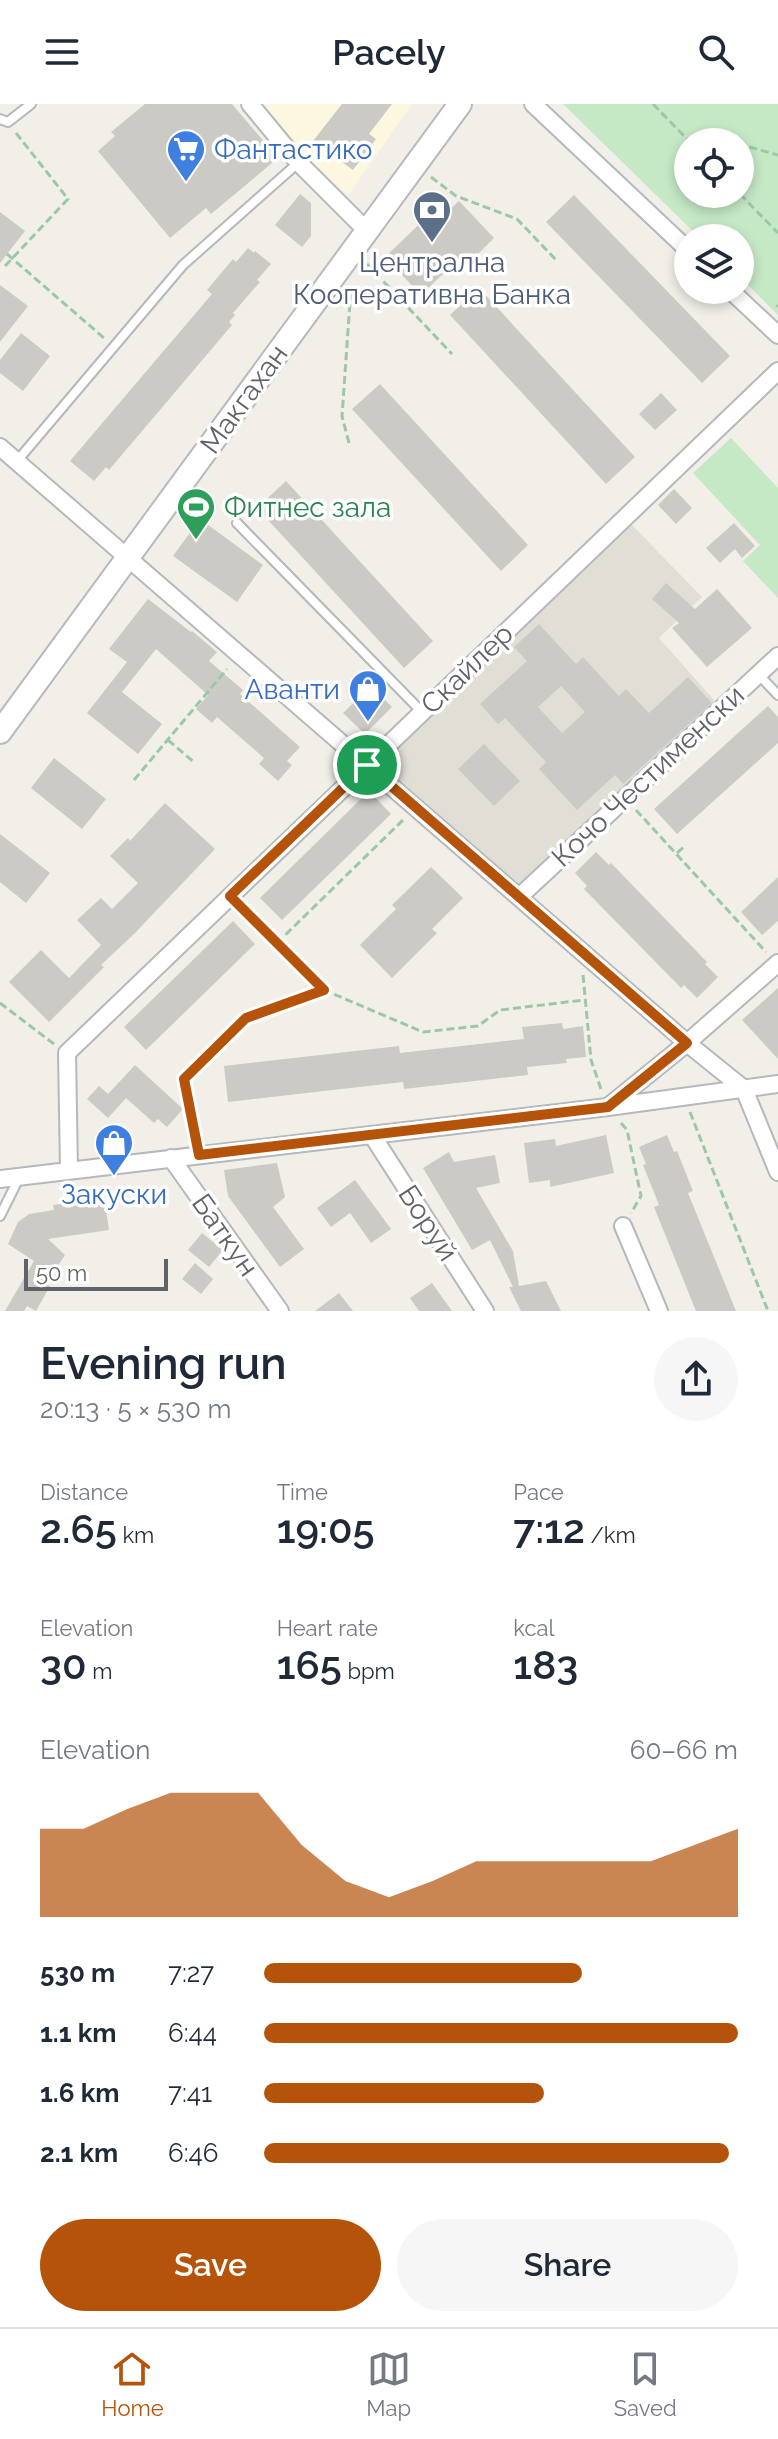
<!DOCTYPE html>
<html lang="en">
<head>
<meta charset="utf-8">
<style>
  body { margin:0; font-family:Raleway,sans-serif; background:#f6f6f7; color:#1f2937; height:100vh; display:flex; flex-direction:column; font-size:30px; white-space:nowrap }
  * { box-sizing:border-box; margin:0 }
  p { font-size:26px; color:#747a83 }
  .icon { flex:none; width:44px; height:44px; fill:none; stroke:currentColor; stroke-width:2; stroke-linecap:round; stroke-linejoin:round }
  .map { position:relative; height:1207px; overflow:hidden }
  .sheet { display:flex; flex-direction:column; background:#fff; flex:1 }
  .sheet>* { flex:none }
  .buttons { position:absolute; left:674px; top:24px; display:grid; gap:16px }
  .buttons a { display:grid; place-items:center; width:80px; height:80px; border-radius:50%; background:#fff; box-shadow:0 4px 12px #0003; font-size:40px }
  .scale { position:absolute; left:24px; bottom:20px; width:144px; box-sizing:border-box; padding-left:8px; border:4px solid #5f6368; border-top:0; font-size:22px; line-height:28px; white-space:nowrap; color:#5f6368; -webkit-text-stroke:6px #fff; paint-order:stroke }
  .pin { position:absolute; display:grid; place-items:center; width:68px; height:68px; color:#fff; margin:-34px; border:4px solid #fff; border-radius:50%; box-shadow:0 2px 8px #0007 }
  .round { display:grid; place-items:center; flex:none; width:84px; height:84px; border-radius:42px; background:#f6f6f7 }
  .overview { display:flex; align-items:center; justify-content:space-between; height:136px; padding:0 40px }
  h1 { font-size:44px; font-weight:600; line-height:60px }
  .metrics { display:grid; grid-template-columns:repeat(3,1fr); gap:12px; height:136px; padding:8px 40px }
  .metrics div { display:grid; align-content:center }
  .metrics b { font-size:40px; font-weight:600 }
  .metrics small { font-size:22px; font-weight:400 }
  .metrics p { font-size:22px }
  .chart { height:224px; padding:16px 40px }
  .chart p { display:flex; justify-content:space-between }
  .chart svg { width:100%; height:144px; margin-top:8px; fill:#b45309; opacity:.7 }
  .primary-button { display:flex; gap:16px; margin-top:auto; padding:16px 40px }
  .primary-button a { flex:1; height:92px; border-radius:48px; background:#b45309; color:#fff; font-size:32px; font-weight:600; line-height:92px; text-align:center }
  .primary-button a+a { background:#f6f6f7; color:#1f2937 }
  ul { padding:0 40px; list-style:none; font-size:26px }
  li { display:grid; grid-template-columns:128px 96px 1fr; align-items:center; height:60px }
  li i { height:20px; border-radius:10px; background:#b45309 }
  header { display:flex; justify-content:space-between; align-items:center; height:104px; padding:0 40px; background:#fff; font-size:36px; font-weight:600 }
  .menu { display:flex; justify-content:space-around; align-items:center; height:112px; border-top:2px solid #e0e1e3; background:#fff; font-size:22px; color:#747a83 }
  .menu a { display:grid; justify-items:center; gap:4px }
  .menu .on { color:#b45309 }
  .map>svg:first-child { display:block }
  .commercial { fill:#fef7e0 }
  .education { fill:#e1ded6 }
  .green { fill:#c5e8c5; fill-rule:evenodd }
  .building { fill:#cccac5; fill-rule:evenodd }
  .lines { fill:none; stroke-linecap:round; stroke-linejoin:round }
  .lane-casing { stroke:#b5b8bc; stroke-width:12 }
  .street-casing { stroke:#b5b8bc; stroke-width:20 }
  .secondary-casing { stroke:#b6babf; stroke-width:26 }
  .path { stroke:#9cc7a9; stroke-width:3; stroke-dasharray:8 4; stroke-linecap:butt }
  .lane { stroke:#fff; stroke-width:8 }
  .street { stroke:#fff; stroke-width:16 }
  .secondary { stroke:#fff; stroke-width:22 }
  .route-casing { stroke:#fff; stroke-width:16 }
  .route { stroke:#b45309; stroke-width:10 }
  .labels { text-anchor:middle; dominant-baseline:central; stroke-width:7; stroke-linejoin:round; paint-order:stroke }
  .shop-label { font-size:28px; fill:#366cbe; stroke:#fff; text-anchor:start }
  .service-label { font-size:28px; fill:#4e5e75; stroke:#fff }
  .street-label { font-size:28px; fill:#5f6368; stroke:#fff }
  .leisure-label { font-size:28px; fill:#27864d; stroke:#fff; text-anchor:start }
</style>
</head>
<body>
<header><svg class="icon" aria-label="menu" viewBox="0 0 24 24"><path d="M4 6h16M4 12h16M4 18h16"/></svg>Pacely<svg class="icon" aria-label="search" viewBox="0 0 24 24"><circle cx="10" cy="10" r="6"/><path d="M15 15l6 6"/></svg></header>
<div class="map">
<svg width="778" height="1207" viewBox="0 0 778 1207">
  <rect width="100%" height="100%" fill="#f1efe8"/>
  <path class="commercial" d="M263 0H412L348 91 305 51Z"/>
  <path class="education" d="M625 414 702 493 659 534 721 604 519 793 367 661Z"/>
  <path class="green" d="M563 0H778V211L740 173V134H700ZM688 38H740V90H688Z
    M731 334 778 384V494L743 457 760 441 693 369Z"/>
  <path class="building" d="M145 0H232L278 54 211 110 206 104 170 134 98 47 115 32 111 28Z
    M342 0H392L369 30 376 35 353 66 313 37Z
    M300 90 311 99V132L302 143 275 121Z
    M574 91 730 252 702 279 546 118Z
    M459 97 494 134 472 156 465 149 421 191 385 153 429 111 436 118Z
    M0 108 25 127 0 159Z
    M248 144 254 149 255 147 271 160 257 176 260 178 233 209 235 211 229 218 232 221 109 366 106 363 94 377 70 357 212 190 207 186 233 155 236 158Z
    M0 181 28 202 0 238Z
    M479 184 635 353 606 380 450 211Z
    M21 229 50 252 23 287 0 269V256Z
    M380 280 528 441 501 467 352 305Z
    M661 289 677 306 655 326 639 310Z
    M286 377 433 537 404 564 257 404Z
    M674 385 692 404 676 420 658 401Z
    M200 415 263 461 237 498 173 452Z
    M734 419 755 442 742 454 735 445 720 459 706 444Z
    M666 479 695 505 717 485 752 524 707 563 672 524 679 519 652 495Z
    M148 495 191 528 192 527 217 548 209 557 243 586 240 590 300 643 287 657 292 661 278 677 259 660 264 654 217 613 212 619 196 605 208 591 156 545 122 588 162 620 138 650 87 609 127 558 109 545Z
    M539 520 576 560 583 553 619 592 626 585 649 609 688 573 712 599 623 680 615 671 577 706 539 665 546 658 505 614 498 620 480 600 527 557 514 543ZM561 582 585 608 562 629 538 603Z
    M371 582 392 603 365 630 343 609Z
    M768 602 778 613V639L677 730 654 705Z
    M484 640 520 677 494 702 458 665Z
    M54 654 106 695 82 725 31 684Z
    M369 687 391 710 282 816 260 794Z
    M165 699 215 745 134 830 101 861 104 863 49 918 9 878 41 846 69 874 101 841 77 816 101 794 112 805 138 779 110 752 128 734 130 737Z
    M0 730 50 769 26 799 0 778Z
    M596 748 609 761 611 759 707 858 705 860 718 873 697 894 684 881 681 884 584 785 587 782 575 769Z
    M431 763 463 794 432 825 437 829 392 874 360 841 396 805 392 801Z
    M778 773V817L762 831 741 808Z
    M233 817 255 840 146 946 124 923Z
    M778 884V955L742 916Z
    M562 919 563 925 583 922 586 953 566 955 567 959 527 963 528 971 404 985 403 978 228 998 224 962 399 942 400 949 524 935 522 923Z
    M135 961 183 1005 167 1023 158 1015 154 1019 126 994 108 1014 87 995 99 982 108 990Z
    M606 1031 614 1069 550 1083V1076L529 1079 524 1039 555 1035 556 1042Z
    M667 1031 674 1048 677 1047 693 1087 688 1089 736 1207H696L654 1103 659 1101 643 1061 646 1060 639 1043Z
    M449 1048 454 1058 495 1051 500 1079 476 1084 513 1147 519 1182 546 1177 561 1207H521L509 1183H513L490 1136 472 1146 423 1064Z
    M277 1059 285 1093 273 1103 304 1145 280 1163 228 1092 224 1066Z
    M355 1076 391 1125 371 1139 350 1109 331 1123 317 1104Z
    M104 1093 109 1126 48 1135 65 1151 46 1180 50 1182 36 1207 27 1202 24 1207H5L34 1157 8 1140 18 1118 29 1110 54 1106 53 1101Z
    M202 1129 223 1146 209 1163 188 1146Z
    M195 1159 213 1175 201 1190 182 1175Z
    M432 1179 452 1207H419L410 1194Z
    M339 1189 353 1207H315Z"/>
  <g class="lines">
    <g class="lane-casing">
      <path id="lane" d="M0 15 8 18 31 0
        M17 357 183 161 298 59
        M237 419 422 608
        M758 570 778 591
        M0 1112 19 1074"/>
    </g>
    <g class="street-casing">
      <path id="street" d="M250 0 298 58 367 127
        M533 0 688 146
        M730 186 778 231
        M0 343 687 939 744 985 778 1068
        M519 793 778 552
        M609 1002 687 939 778 859
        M372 1031 485 1207
        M171 1054 280 1207
        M69 1066 67 949 778 267
        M0 1075 608 1003 778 980
        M623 1122 659 1207"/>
    </g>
    <g class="secondary-casing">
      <path id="secondary" d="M0 628 460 0"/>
    </g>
    <path class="path" d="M653 0 690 38
      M740 48 746 42 778 51
      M431 73 456 92 517 115 558 158
      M740 90 778 129
      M7 150 104 234
      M367 160 452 250
      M5 162 68 95 16 29
      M777 203 778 201
      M349 339 342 312 351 184
      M168 636 195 659
      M134 676 227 565
      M636 706 766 848
      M677 749 686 741
      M242 804 324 886
      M277 839 403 716
      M583 871 591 956 601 985
      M0 899 54 940
      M690 1008 768 1207
      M621 1019 627 1026 641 1092 631 1109
      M195 1033 184 975 246 914 324 886 423 928 478 922 500 906 584 896"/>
    <use href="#lane" class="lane"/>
    <use href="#street" class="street"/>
    <use href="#secondary" class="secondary"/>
  </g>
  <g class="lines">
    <g class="route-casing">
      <path id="route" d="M367 661 687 939 608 1003 199 1051 184 975 246 914 324 886 230 792Z"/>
    </g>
    <use href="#route" class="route"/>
  </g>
  <defs>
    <g id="supermarket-pin" transform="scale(2)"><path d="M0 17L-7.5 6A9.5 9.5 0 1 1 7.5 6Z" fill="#3f7fe0" stroke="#fff"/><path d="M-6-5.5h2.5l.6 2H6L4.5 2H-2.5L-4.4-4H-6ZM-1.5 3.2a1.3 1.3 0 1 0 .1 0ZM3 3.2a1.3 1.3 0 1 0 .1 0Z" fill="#fff"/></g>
    <g id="bank-pin" transform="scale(2)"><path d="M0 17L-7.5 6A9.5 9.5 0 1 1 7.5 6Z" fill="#5c6f8a" stroke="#fff"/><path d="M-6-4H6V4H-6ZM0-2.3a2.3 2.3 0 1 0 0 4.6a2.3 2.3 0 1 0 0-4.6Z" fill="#fff"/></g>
    <g id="stadium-pin" transform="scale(2)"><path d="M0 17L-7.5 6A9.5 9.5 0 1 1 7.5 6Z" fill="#2e9e5b" stroke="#fff"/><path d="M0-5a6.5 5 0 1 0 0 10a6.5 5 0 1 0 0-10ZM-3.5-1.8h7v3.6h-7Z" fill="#fff"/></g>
    <g id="shop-pin" transform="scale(2)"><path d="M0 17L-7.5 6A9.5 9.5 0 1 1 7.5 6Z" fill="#3f7fe0" stroke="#fff"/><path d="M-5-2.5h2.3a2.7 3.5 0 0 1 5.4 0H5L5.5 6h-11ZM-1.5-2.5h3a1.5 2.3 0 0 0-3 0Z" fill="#fff"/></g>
  </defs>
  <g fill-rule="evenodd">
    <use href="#supermarket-pin" x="186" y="45"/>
    <use href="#bank-pin" x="432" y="106"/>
    <use href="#stadium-pin" x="196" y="403"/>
    <use href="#shop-pin" x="368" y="585"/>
    <use href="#shop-pin" x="114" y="1039"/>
  </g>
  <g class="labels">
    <g class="shop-label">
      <text x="214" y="45">Фантастико</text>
      <text x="340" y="585" text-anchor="end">Аванти</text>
      <text x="114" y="1090" text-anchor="middle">Закуски</text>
    </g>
    <g class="service-label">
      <text x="432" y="158">Централна<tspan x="432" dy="32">Кооперативна Банка</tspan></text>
    </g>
    <g class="street-label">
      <text transform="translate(244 295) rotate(-54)">Макгахан</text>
      <text transform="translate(467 565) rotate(-44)">Скайлер</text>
      <text transform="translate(648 672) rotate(-43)">Кочо Честименски</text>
      <text transform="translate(428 1119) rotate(57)">Боруй</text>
      <text transform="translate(225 1131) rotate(55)">Баткун</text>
    </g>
    <g class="leisure-label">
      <text x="224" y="403">Фитнес зала</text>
    </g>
  </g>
</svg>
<div class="buttons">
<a><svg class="icon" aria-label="locate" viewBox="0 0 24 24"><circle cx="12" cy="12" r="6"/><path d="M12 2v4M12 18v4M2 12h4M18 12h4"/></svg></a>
<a><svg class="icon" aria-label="layers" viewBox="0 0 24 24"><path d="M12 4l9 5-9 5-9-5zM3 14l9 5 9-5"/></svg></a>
</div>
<div class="scale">50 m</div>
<div class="pin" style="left:367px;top:661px;background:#1e9e55"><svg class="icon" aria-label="arrive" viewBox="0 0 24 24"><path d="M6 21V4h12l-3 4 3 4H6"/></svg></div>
</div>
<section class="sheet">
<div class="overview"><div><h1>Evening run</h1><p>20:13 · 5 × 530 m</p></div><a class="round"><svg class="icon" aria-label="share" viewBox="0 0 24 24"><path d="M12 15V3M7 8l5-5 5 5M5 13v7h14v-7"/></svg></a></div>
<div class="metrics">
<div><p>Distance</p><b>2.65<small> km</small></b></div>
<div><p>Time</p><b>19:05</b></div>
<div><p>Pace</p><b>7:12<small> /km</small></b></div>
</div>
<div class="metrics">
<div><p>Elevation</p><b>30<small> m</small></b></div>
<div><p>Heart rate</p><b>165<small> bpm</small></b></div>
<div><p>kcal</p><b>183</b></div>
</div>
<div class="chart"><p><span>Elevation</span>60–66 m</p>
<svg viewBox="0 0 160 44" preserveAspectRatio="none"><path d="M0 44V17L10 17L20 11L30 6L40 6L50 6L60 22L70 33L80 38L90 33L100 27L110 27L120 27L130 27L140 27L150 22L160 17V44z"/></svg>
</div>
<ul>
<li><b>530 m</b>7:27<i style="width:67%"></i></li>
<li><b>1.1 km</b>6:44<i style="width:100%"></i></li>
<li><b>1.6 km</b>7:41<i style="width:59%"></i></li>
<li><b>2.1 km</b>6:46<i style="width:98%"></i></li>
</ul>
<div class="primary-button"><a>Save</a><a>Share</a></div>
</section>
<nav class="menu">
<a class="on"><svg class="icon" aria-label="home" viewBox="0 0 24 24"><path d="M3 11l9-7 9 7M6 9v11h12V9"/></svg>Home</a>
<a><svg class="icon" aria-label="map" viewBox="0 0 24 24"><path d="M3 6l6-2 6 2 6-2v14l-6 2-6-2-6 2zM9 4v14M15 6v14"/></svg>Map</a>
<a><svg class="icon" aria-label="saved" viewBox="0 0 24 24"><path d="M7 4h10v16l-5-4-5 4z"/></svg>Saved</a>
</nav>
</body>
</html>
